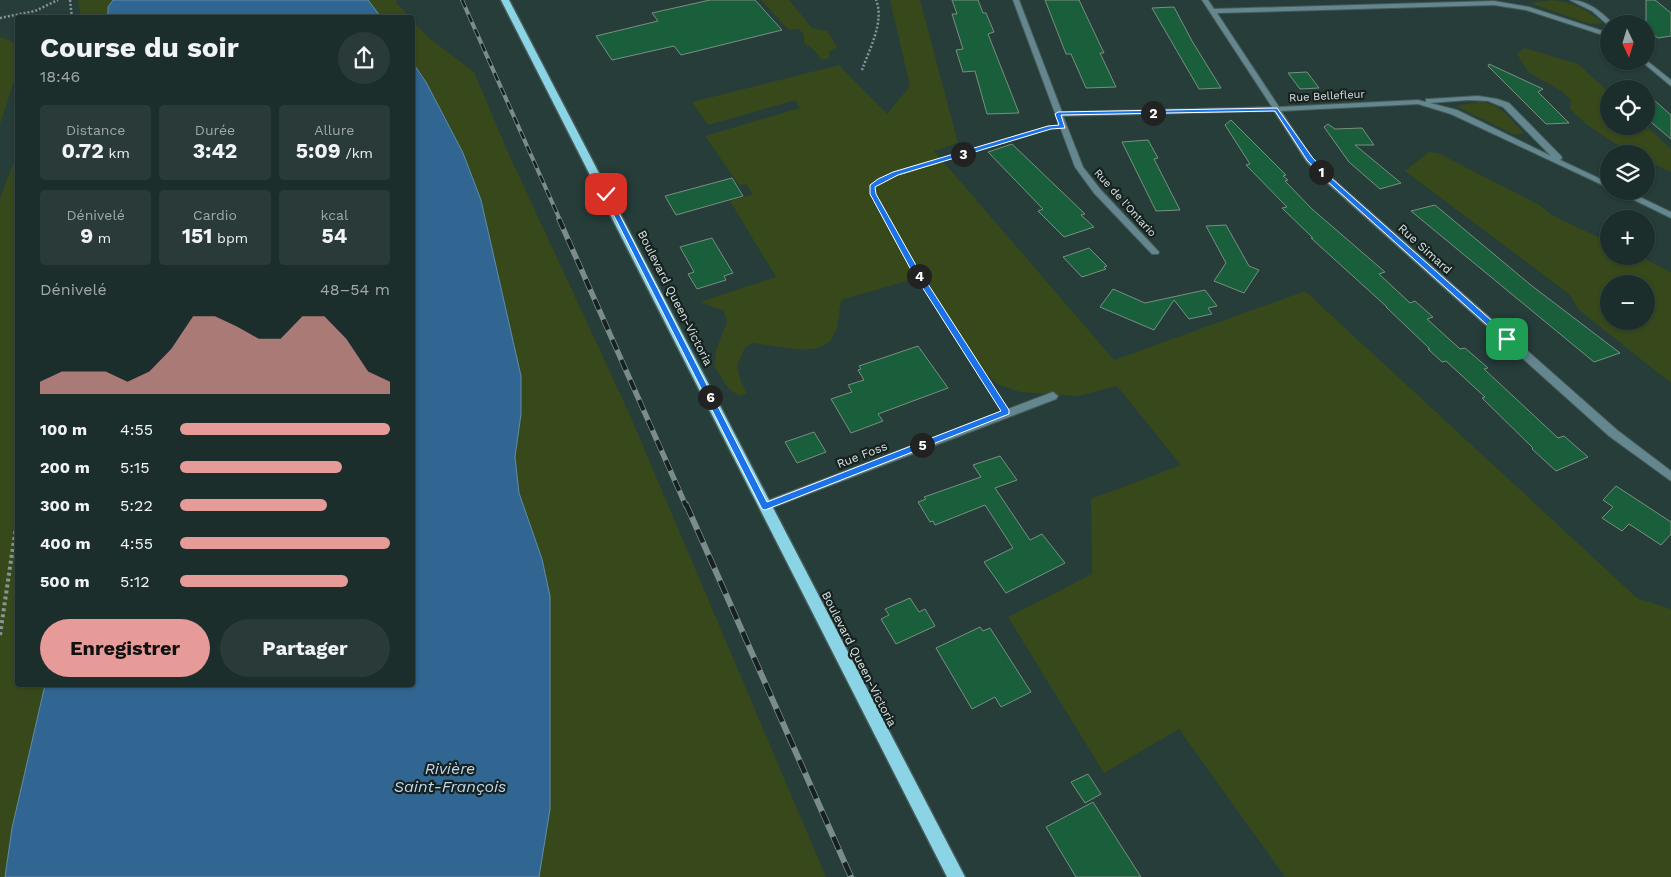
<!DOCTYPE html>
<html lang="fr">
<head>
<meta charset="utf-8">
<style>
  body { margin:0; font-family:"Work Sans",sans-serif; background:#293a38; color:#f1f3f6; height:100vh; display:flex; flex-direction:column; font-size:19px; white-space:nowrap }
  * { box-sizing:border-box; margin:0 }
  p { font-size:16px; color:#a0a8a9 }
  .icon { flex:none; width:28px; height:28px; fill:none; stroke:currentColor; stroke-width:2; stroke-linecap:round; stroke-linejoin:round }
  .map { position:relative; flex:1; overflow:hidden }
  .side { position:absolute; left:15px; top:15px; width:400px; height:672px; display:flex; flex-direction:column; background:#1c2e2c; border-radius:5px; box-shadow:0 1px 4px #0004,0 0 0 1px #3a4a48 }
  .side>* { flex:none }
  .needle { width:32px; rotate:176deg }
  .buttons { position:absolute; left:1600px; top:15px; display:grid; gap:10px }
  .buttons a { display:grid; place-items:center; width:55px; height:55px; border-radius:50%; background:#1c2e2c; box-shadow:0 1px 4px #0004,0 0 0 1px #3a4a48; font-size:25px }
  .pin { position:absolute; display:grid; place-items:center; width:42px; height:42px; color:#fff; margin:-21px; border-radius:10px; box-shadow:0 2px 8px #0006 }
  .km { position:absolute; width:25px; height:25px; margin:-12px; border-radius:50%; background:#222; color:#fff; font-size:14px; line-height:25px; text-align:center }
  .round { display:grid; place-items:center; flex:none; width:52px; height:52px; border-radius:26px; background:#293a38 }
  .head { display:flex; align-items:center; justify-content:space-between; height:85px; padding:0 25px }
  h1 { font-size:28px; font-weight:700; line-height:38px }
  .figures { display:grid; grid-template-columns:repeat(3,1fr); gap:8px; height:85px; padding:5px 25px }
  .figures div { display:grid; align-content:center; border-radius:5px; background:#293a38; text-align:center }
  .figures b { font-size:21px; font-weight:700 }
  .figures small { font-size:14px; font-weight:400 }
  .figures p { font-size:14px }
  .chart { height:140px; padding:10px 25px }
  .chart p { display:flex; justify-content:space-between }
  .chart svg { width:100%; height:90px; margin-top:5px; fill:#e69b98; opacity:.7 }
  .primary-button { display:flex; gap:10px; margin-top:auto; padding:10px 25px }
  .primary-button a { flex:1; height:58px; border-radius:30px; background:#e69b98; color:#111; font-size:20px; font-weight:700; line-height:58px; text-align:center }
  .primary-button a+a { background:#293a38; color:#f1f3f6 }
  ul { padding:0 25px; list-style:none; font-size:16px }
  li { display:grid; grid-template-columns:80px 60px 1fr; align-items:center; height:38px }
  li i { height:12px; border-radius:6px; background:#e69b98 }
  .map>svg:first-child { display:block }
  .green { fill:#37491b; fill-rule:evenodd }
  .water { fill:#306691; stroke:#628ca9 }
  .building { fill:#195f3c; stroke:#7a8e81 }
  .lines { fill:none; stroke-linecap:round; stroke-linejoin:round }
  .minor-casing { stroke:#465b58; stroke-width:2 }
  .primary-casing { stroke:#465b58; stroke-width:3 }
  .path-far2 { stroke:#859795; stroke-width:2.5; stroke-dasharray:2 2; stroke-linecap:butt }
  .path-far1 { stroke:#859795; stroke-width:3; stroke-dasharray:2.5 2.5; stroke-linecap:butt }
  .path { stroke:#859795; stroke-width:4; stroke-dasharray:3 3; stroke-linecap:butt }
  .minor { fill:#64868f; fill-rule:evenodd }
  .primary { fill:#8bd4e6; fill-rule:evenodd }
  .rail-far2-casing { stroke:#7b8d8b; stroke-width:4 }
  .rail-far1-casing { stroke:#7b8d8b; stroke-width:5.5 }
  .rail-casing { stroke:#7b8d8b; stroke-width:6 }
  .rail-far2 { stroke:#172220; stroke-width:2.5; stroke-dasharray:8; stroke-linecap:butt }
  .rail-far1 { stroke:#172220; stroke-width:4; stroke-dasharray:11; stroke-linecap:butt }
  .rail { stroke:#172220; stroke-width:4.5; stroke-dasharray:14; stroke-linecap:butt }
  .route { fill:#1a73e8; stroke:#fff }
  .labels { text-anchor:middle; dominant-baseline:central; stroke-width:4.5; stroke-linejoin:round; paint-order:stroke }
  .far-street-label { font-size:11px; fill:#d6e3e1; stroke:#172220 }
  .street-label { font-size:12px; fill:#d6e3e1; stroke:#172220 }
  .near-water-label { font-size:16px; font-style:italic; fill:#bddaf4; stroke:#172220 }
</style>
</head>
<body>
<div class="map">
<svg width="1671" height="877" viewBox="0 0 1671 877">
  <rect width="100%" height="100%" fill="#263d3a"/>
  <path class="green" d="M78 0H113L108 7V18L81 17Z
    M368 0H397L396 3 410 17H381Z
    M761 0H789L812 28 827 31 837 47 829 52V58L822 60 813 49 804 43V35L799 29 789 30Z
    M890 0H920L958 143 934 151 1114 360 1305 291 1637 598 1671 609V877H1285L1179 729 1104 773 1008 617 1092 574 1091 499 1181 465 1117 386 1078 396 1020 392 997 384 960 347 917 278 841 300 837 328 830 342 818 348 803 350 753 343 745 347 737 366 740 379 747 393 739 396 728 388 714 365 716 350 727 322 724 311 700 302 776 277 730 201 753 194 746 184 739 185 705 136 800 108 795 100 708 125 692 102 839 65 887 114 910 86Z
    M1552 0C1572 2 1586 9 1602 22V23L1590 24 1530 3Z
    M412 20 429 38 474 72 506 148 629 413 826 877H539L550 809V596L542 559 519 493 515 457 521 414V376L481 200 463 153 426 82 413 63Z
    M2 37 17 45V72L0 124V38Z
    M1525 48 1578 64 1609 92V126H1646L1671 149V172L1646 160V154L1628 152 1586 124 1570 109 1571 100 1563 92 1528 72 1517 54Z
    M1479 102C1500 102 1510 119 1524 133L1515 135 1456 106Z
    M1429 152 1438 153 1541 206 1553 216 1609 242V256H1639L1671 272V383L1579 310 1569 294 1405 171ZM1609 284H1646V321H1609Z
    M17 153 18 685H45L12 828 5 877H0V199Z"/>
  <path class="water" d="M113 0H368L381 17H108V7Z
    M413 63 426 82 463 153 481 200 521 376V414L515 457 519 493 542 559 550 596V809L539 877H5L12 828 45 685H412Z"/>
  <path class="building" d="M710 0H755L782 30 681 55 674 46 612 60 596 36 658 21 652 13Z
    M952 0H978L983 13H986L994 32 988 34 1019 113 987 114 975 71 963 72 956 50 963 49 952 14H957Z
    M1045 0H1079L1104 53H1100L1116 87 1086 88 1071 54H1066Z
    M1646 0H1655L1671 13V36L1658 38 1646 30Z
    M1174 7 1192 41 1221 88 1199 89 1152 8Z
    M1489 64 1543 89 1538 92 1569 123 1546 124 1488 66Z
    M1307 72 1319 88 1300 89 1288 73Z
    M1646 93 1671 115V139L1646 118Z
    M1231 120 1286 175 1283 176 1288 180 1285 181 1312 209 1385 272 1379 274 1410 303 1415 301 1433 317 1427 319 1460 349 1465 348 1488 368 1484 369 1558 438 1564 436 1588 457 1556 471 1532 449 1533 448 1482 398 1485 397 1446 361 1442 362 1428 349H1430L1386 307H1387L1311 238H1313L1282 208 1287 207 1246 165 1250 164 1225 125Z
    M1328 124 1335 129 1362 128 1374 145H1355L1401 183 1380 189 1349 162 1324 127Z
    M1148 140 1158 158 1154 159 1180 210 1156 211 1122 142Z
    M1012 144 1085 214 1081 215 1094 227 1064 237 1038 211 1043 209 988 152Z
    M732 178 743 196 676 215 665 196Z
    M1435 205 1532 286 1620 353 1594 362 1411 211Z
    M1226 225 1249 266 1259 270 1244 293 1214 281 1226 263 1206 226Z
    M712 238 733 273 724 276 726 280 697 289 688 274 694 272 680 247Z
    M1089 248 1107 266 1104 267 1106 269 1082 277 1063 257Z
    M1113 289 1145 303 1205 290 1217 306 1208 308 1212 314 1189 319 1174 300 1154 330 1100 307Z
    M918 346 948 388 878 414 883 421 851 433 831 399 852 392 848 385 864 380 858 370 861 369 859 366Z
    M814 432 826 452 797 463 785 442Z
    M1000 456 1017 480 995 488 1030 540 1042 534 1065 563 1006 593 984 562 1013 548 985 505 935 525 933 521 930 522 918 502 926 499 924 497 981 477 973 465Z
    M1616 486 1671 522V534L1661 545 1629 524 1622 531 1602 518 1613 507 1603 500Z
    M910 598 919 612 925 609 935 626 896 644 881 619 889 615 885 609Z
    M980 627 983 631 990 628 1031 692 1001 707 995 697 972 709 936 648Z
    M1088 774 1101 794 1085 803 1071 782Z
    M1093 802 1141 877H1076L1046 827Z"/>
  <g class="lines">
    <g class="minor-casing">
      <path id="minor" d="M1013 0H1019L1062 112 1272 107 1202 0H1208L1214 9 1494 1 1529 7 1609 33V37L1526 10 1494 5 1217 13 1279 107 1418 100 1426 102V99H1429L1478 96 1497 99 1509 103 1561 156 1562 158 1560 160 1609 183V188L1451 114 1418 104 1281 111 1312 158 1331 177 1617 430 1671 471V481L1609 436 1325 181 1306 161 1274 111 1063 116 1083 167 1100 189 1159 252 1158 254H1152L1094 193 1075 167ZM1468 100 1488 101 1503 107 1551 156 1457 110 1430 103Z
        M1570 0C1587 0 1602 12 1613 24L1608 25 1592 11Z
        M1646 60 1671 80V86L1641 61H1646Z
        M1616 191H1627L1671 212V218Z
        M1053 392 1058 396 1056 399 769 509 765 510 761 509 760 506 761 503Z"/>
    </g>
    <g class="primary-casing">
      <path id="primary" d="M501 0H509L965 877H947Z"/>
    </g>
    <path class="path-far2" d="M70 0 72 18
      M0 18 35 11 58 0
      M862 70C869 50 885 21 876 0
      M887 220 873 194 872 187 880 180 1050 128"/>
    <path class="path-far1" d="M887 219 914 268 999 402"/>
    <path class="path" d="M0 635 18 513"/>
    <use href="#minor" class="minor"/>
    <use href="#primary" class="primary"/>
    <g class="rail-far2-casing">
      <path id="rail-far2" d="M462 0 560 220"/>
    </g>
    <g class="rail-far1-casing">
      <path id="rail-far1" d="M559 219 686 506"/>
    </g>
    <g class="rail-casing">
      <path id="rail" d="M686 504 851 877"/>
    </g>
    <use href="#rail-far2" class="rail-far2"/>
    <use href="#rail-far1" class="rail-far1"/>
    <use href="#rail" class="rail"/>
  </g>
  <path class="route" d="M1277 108 1312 157 1330 177 1510 337V341H1505L1326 180 1307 160 1275 111 1061 115 1065 128 1051 129 898 175 875 187 876 194 917 267 1009 410V414L765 510 762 509 603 194 606 192 609 194 767 502 1001 411 910 268 870 194V185L878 179 893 172 1048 126 1059 125 1055 114 1058 112Z"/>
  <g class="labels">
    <g class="far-street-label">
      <text transform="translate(1327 96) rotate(-3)">Rue Bellefleur</text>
      <text transform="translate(1125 203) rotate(48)">Rue de l'Ontario</text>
    </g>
    <g class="street-label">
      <text transform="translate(1425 249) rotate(42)">Rue Simard</text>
      <text transform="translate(675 298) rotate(63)">Boulevard Queen-Victoria</text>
      <text transform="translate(862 455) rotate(-21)">Rue Foss</text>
      <text transform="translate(859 659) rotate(63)">Boulevard Queen-Victoria</text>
    </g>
    <g class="near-water-label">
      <text x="450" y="768">Rivière<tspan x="450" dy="18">Saint-François</tspan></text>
    </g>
  </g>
</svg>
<div class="buttons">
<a><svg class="needle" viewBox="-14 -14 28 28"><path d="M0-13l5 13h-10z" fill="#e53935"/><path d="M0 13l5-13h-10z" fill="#a0a8a9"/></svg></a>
<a><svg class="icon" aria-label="locate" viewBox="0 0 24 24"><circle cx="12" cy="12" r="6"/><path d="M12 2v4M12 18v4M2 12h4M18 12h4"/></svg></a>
<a><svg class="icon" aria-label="layers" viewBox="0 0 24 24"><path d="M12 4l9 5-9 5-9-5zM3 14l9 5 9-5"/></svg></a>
<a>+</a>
<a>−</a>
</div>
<div class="pin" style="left:1507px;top:339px;background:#1e9e55"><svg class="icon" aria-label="arrive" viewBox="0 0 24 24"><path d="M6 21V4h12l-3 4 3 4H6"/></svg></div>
<div class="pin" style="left:606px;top:194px;background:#d93025"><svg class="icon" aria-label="check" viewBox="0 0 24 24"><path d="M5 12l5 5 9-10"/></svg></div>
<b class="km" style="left:1321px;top:172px">1</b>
<b class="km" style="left:1153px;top:113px">2</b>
<b class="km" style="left:963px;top:154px">3</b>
<b class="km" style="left:919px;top:276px">4</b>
<b class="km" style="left:922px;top:445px">5</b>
<b class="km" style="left:710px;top:397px">6</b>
<section class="side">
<div class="head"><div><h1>Course du soir</h1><p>18:46</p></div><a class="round"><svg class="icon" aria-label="share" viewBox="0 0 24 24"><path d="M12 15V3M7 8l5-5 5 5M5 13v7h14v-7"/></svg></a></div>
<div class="figures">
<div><p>Distance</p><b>0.72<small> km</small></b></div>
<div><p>Durée</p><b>3:42</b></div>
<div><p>Allure</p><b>5:09<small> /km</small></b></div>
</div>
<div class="figures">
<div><p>Dénivelé</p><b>9<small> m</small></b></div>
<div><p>Cardio</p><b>151<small> bpm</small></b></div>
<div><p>kcal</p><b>54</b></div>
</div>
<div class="chart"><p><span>Dénivelé</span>48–54 m</p>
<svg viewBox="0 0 160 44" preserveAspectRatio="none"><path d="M0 44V38L10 33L20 33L30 33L40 38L50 33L60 22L70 6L80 6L90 11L100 17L110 17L120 6L130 6L140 17L150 33L160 38V44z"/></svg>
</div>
<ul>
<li><b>100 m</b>4:55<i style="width:100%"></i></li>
<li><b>200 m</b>5:15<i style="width:77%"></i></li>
<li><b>300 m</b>5:22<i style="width:70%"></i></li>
<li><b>400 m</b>4:55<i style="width:100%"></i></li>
<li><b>500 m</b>5:12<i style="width:80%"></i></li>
</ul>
<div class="primary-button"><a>Enregistrer</a><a>Partager</a></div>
</section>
</div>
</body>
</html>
